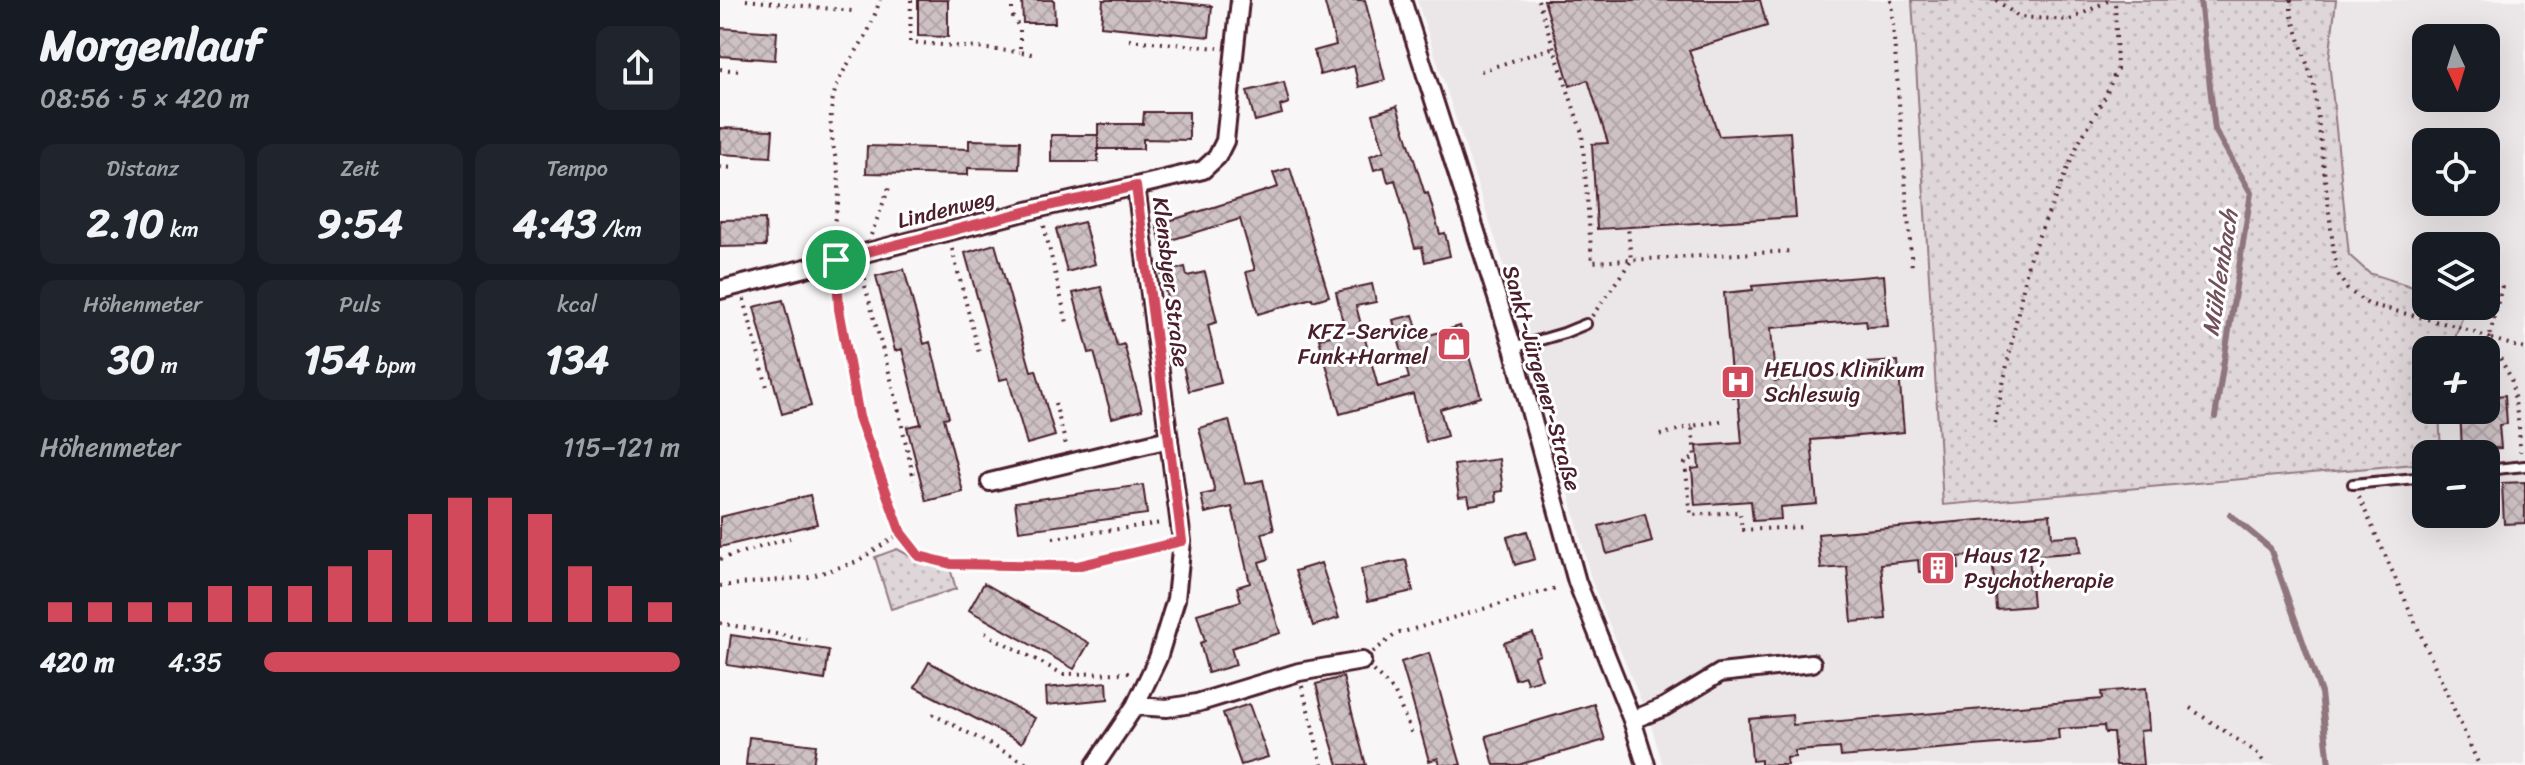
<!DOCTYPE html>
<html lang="de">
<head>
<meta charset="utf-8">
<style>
  body { margin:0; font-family:Sriracha,sans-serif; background:#20242c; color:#f1f3f6; height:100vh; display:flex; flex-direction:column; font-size:30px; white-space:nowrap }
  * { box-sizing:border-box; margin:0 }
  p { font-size:26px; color:#9ea1a6 }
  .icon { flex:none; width:44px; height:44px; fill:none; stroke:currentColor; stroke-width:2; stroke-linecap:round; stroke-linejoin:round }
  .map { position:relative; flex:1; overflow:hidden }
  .side { display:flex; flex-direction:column; background:#171b24; width:720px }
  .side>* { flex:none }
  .needle { width:52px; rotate:176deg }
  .tools { position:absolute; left:1692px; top:24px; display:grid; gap:16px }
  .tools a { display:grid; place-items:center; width:88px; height:88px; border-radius:16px; background:#171b24; box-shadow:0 8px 32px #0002; font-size:40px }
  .pin { position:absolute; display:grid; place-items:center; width:68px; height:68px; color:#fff; margin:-34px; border:4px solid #fff; border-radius:50%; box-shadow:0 2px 8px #0007 }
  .round { display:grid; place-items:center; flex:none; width:84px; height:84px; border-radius:16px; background:#20242c }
  .head { display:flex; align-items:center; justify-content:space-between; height:136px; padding:0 40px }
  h1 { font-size:44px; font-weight:700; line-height:60px }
  .stats { display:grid; grid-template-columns:repeat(3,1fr); gap:12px; height:136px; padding:8px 40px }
  .stats div { display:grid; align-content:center; border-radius:16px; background:#20242c; text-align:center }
  .stats b { font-size:40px; font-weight:700 }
  .stats small { font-size:22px; font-weight:400 }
  .stats p { font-size:22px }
  .chart { height:224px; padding:16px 40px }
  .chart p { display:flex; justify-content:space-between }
  .chart svg { width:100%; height:144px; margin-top:8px; stroke:#d1495b; stroke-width:6 }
  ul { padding:0 40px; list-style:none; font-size:26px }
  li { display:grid; grid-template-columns:128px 96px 1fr; align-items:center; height:60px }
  li i { height:20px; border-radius:10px; background:#d1495b }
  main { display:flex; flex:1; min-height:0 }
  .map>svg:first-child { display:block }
  .built { fill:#ebe6e8; fill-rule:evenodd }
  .park { fill:url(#park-dots); stroke:#947a82; stroke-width:2 }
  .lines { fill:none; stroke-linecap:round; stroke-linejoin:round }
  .stream { stroke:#8f747b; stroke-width:6 }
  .building { fill:url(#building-cross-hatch); stroke:#4a1f2b; stroke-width:2 }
  .lane-casing { stroke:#4a1f2b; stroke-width:14 }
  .street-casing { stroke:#4a1f2b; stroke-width:22 }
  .path { stroke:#4a1f2b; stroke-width:4; stroke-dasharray:2 6; stroke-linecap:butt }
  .lane { stroke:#fff; stroke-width:8 }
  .street { stroke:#fff; stroke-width:16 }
  .route-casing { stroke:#fff; stroke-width:16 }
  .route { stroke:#d1495b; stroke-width:10 }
  .labels { text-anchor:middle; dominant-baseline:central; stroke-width:6; stroke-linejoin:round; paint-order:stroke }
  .street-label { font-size:22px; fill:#4a1f2b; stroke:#fff }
  .poi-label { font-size:22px; fill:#4a1f2b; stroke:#fff; text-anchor:start }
  .water-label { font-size:24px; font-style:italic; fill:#72515a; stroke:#fff }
</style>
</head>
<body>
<main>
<section class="side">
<div class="head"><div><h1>Morgenlauf</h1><p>08:56 · 5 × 420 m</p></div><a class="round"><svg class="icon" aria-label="share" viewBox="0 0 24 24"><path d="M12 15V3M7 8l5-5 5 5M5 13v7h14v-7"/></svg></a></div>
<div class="stats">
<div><p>Distanz</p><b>2.10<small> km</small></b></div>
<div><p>Zeit</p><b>9:54</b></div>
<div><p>Tempo</p><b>4:43<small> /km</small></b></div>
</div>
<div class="stats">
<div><p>Höhenmeter</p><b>30<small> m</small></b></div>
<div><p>Puls</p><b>154<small> bpm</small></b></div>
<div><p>kcal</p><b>134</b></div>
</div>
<div class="chart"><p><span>Höhenmeter</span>115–121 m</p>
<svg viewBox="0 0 160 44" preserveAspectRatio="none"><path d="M5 44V38M15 44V38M25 44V38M35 44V38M45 44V33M55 44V33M65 44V33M75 44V27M85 44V22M95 44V11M105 44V6M115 44V6M125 44V11M135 44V27M145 44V33M155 44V38"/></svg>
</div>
<ul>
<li><b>420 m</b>4:35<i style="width:100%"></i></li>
</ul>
</section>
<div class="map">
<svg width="1805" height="765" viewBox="0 0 1805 765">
  <defs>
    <pattern id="park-dots" width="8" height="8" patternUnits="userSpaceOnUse" patternTransform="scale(2)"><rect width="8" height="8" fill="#ded6d9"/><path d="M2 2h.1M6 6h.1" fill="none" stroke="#c0b7ba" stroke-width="1.8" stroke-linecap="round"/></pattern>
    <pattern id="building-cross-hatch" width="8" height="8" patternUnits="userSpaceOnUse" patternTransform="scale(2)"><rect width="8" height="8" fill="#cdc1c4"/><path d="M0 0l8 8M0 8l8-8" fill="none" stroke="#b2a5a9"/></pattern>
  </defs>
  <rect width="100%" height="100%" fill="#f8f6f7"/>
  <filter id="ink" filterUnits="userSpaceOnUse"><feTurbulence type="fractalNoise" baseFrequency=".0125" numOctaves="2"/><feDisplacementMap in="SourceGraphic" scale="16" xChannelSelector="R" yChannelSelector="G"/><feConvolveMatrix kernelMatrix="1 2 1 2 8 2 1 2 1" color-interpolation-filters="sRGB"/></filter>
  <g filter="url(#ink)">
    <path class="built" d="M697 0H1192L1223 505 1706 463V514H1766V454H1721L1719 410H1766V350H1731L1746 306H1766V246H1706V291L1649 273 1629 255 1609 60 1616 0H1805V765H943L931 725 872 582 813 354ZM1706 38H1766V98H1706ZM1706 142H1766V202H1706Z"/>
    <path class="park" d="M1192 0H1616L1609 60 1629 255 1649 273 1706 291V306H1746L1731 350H1706V410H1719L1721 454H1706V463L1223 505Z
      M177 549 196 559 230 568 236 589 171 609 155 557Z"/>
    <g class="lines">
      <path class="stream" d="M1480 0 1495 130 1531 193 1495 417
        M1510 515 1550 548 1601 693 1609 765"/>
    </g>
    <path class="building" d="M198 0H228V37L198 36Z
      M302 0H334L335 23H303Z
      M383 0H432L492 6 489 37 381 26Z
      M604 0H645L665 80 639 87 634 66 600 75 594 51 616 45Z
      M824 0H1040L1047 26 969 50 999 136 1070 132 1076 217 877 229 872 144 888 143 868 80 850 86Z
      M0 28 57 32 55 60 0 56Z
      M564 82 569 103 560 106 562 114 535 121 527 91Z
      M677 106 705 194 708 193 720 234 725 233 730 256 705 262 702 247 695 248 675 180 668 182 664 167 654 170 650 156 664 151 653 114Z
      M424 112H469V140L423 139V149H378V124H423Z
      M0 128 53 130 51 157 0 154Z
      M331 135H378V162H331Z
      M249 140 300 141 299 169 248 168V175L146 173 147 146 249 149Z
      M570 168 609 296 593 301 592 298 538 314 526 272 535 270 520 219 441 243 436 225 558 187 553 173Z
      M45 219 46 246 0 247V220Z
      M364 222 375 264 347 272 336 229Z
      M275 244 311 371 316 370 335 436 307 444 288 378 280 380 245 253Z
      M465 267 467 276 485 272 497 322 488 325 501 383 469 391 441 273Z
      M184 269 204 344 210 342 229 417 224 418 243 492 206 501 187 427 201 424 182 349 175 351 156 276Z
      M1164 275 1168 326 1147 327 1146 320 1051 328 1055 381 1146 373V363L1178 361 1184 432 1091 440 1097 504 1060 507 1061 519 1033 521 1031 501 975 505 972 469 979 468 977 446 1022 443 1018 397H1013L1004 293 1033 290 1032 286Z
      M652 284 656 302 636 306 658 387 689 378 673 320 693 315 700 338 740 326 761 397 720 409 727 436 706 442 693 394 620 414 599 339 625 332 616 292Z
      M381 287 397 346 404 344 422 410 392 418 374 352 369 353 353 293Z
      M63 300 91 406 62 414 34 307Z
      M1785 395 1787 424 1779 425 1781 448 1742 450 1740 410H1766V397Z
      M509 420 525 484 543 480 554 530 542 533 549 559 539 562 560 633 511 648 516 665 488 673 480 643 485 641 477 614 521 601 517 587 530 583 512 507 485 513 481 495 495 492 479 428Z
      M779 459 783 491 776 492 777 501 750 505 748 496 739 497 734 465Z
      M1805 482V523L1784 524 1782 483Z
      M423 485 427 514 299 531 295 502Z
      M90 495 97 524 0 547V517Z
      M925 514 932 542 887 554 879 526Z
      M1330 514 1332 537 1359 535 1361 552 1309 556 1313 606 1276 609 1272 554 1238 557 1239 569 1199 572 1198 560 1161 564 1166 619 1132 622 1127 567 1101 569 1098 534Z
      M807 531 815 559 795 565 787 537Z
      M686 560 693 591 648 601 641 569Z
      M601 563 619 618 593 626 575 571Z
      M264 583 369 643 354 669 249 610Z
      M813 633 820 655 815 657 822 679 807 683 805 676 795 679 784 643Z
      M11 635 109 650 105 680 7 665Z
      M709 653 723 703 741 765H720L718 758 709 761 689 689 681 662Z
      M209 662 315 718 302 743 195 687Z
      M623 677 636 728 646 765H618L609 735 596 684Z
      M387 682 388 699 327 705 326 688Z
      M1426 688 1429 730 1420 731 1423 765H1396L1393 733H1385L1384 726 1338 729 1339 739 1121 757 1120 748 1075 751V757L1066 758 1067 765H1041V760L1032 761 1029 719 1072 715 1073 725 1382 699 1381 692Z
      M529 704 548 757 521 765 503 713Z
      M874 704 885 740 798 765H774L766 736Z
      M29 737 96 745 93 765H26Z"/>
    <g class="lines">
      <g class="lane-casing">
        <path id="lane" d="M793 348 844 333 866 324
          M1766 470 1805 466
          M1633 484 1706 477"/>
      </g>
      <g class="street-casing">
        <path id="street" d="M682 0 793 348 857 582 912 720 926 765
          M0 290 320 208 416 186
          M270 482 449 439
          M415 706 447 708 477 703 579 672 642 661
          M912 720 944 707 1000 673 1092 663
          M375 765 415 706 438 658 456 599 462 541 416 186 483 170 497 157 505 141 520 0"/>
      </g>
      <path class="path" d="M26 0 132 11
        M191 0 190 42 300 52
        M292 0V15L300 29V52L317 55
        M818 0 862 133 872 262 1073 251
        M1171 0 1192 268
        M1276 0 1299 17 1350 20 1390 0
        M1571 0V13L1594 86 1616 271 1627 289 1648 304 1742 328 1769 338 1791 378 1799 426 1800 452
        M409 40 498 48
        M0 69 22 71
        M761 71 838 46
        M0 167 14 168
        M324 226 348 327
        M151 235 170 185
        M113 244C110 226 120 208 119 188 119 163 109 140 111 114 113 78 130 64 146 35 152 24 156 11 160 0
        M232 249 259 353
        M145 270V286L174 390 194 480
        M117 276 119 309 139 417 181 533 199 556 231 564 357 566 443 545
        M1782 286 1769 338 1805 349
        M24 299 47 387
        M872 316 911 261 908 227
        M335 403 346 445
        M1001 421 972 426 975 457 965 463 971 515 1020 512 1022 530 1084 527
        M1275 423 1309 259 1358 144 1385 97 1397 69 1395 0
        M940 435 972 426
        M1639 497 1759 765
        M333 538 442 523
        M0 559 70 538
        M0 586 89 577 136 562 181 533
        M0 623 87 640
        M265 633 343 674 411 673
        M653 652 676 634 840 587
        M653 671 674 691 693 737
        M582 686 602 765
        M1470 708 1536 752 1546 765
        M212 714 310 765"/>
      <use href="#lane" class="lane"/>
      <use href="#street" class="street"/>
    </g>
  </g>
  <g class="lines" filter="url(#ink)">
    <g class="route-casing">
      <path id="route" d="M416 186 462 541 357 566 231 564 199 556 181 533 139 417 119 309 116 260 320 208Z"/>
    </g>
    <use href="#route" class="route"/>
  </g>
  <defs>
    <g id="shop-square" transform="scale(1.8)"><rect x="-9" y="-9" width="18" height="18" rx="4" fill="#d1495b" stroke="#fff"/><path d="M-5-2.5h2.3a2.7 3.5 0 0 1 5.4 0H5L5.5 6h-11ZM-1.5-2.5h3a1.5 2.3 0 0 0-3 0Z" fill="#fff"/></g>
    <g id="hospital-square" transform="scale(1.8)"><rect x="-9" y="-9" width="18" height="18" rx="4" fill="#d1495b" stroke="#fff"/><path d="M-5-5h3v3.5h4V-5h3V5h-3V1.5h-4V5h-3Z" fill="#fff"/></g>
    <g id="building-square" transform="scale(1.8)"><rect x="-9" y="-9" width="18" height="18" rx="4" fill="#d1495b" stroke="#fff"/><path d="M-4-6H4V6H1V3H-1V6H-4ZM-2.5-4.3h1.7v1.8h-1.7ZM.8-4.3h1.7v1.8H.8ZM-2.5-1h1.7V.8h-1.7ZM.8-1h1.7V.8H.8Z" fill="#fff"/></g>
  </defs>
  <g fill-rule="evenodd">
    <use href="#shop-square" x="734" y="344"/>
    <use href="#hospital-square" x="1018" y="382"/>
    <use href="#building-square" x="1218" y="568"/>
  </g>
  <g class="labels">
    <g class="street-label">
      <text transform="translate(226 209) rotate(-14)">Lindenweg</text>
      <text transform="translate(451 282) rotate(83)">Klensbyer Straße</text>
      <text transform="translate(822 378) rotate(74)">Sankt-Jürgener-Straße</text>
    </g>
    <g class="poi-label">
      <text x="708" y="331" text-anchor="end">KFZ-Service<tspan x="708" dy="25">Funk+Harmel</tspan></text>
      <text x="1044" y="369">HELIOS Klinikum<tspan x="1044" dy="25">Schleswig</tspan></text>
      <text x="1244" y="555">Haus 12,<tspan x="1244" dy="25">Psychotherapie</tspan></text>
    </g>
    <g class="water-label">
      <text transform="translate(1500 273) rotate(-81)">Mühlenbach</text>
    </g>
  </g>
</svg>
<div class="tools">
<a><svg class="needle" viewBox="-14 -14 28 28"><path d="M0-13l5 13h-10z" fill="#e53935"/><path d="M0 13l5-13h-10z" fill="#9ea1a6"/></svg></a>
<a><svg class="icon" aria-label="locate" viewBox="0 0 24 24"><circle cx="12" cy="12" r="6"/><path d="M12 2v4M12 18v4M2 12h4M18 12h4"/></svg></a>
<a><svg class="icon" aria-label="layers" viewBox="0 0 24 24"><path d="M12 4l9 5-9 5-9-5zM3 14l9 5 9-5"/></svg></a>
<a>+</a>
<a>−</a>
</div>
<div class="pin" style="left:116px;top:260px;background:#1e9e55"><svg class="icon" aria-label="arrive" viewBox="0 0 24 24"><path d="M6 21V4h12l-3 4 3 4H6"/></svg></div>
</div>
</main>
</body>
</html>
